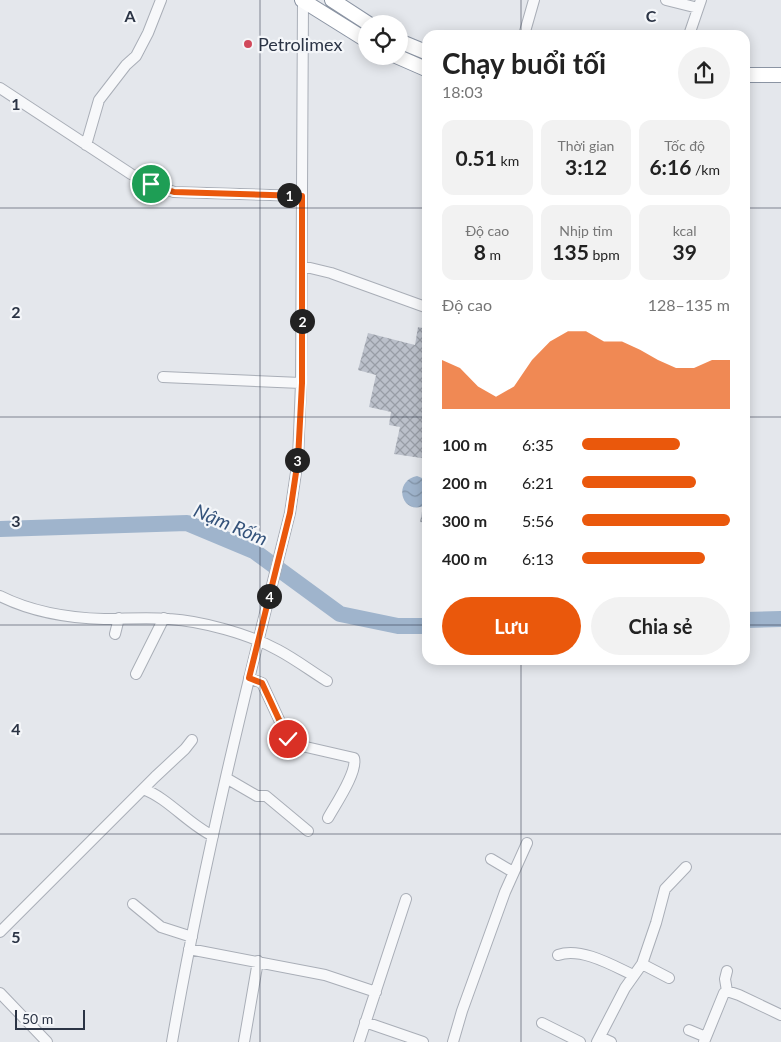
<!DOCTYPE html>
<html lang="vi">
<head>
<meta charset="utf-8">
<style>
  body { margin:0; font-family:Lato,sans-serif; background:#f2f2f2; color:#222; height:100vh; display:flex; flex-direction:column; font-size:19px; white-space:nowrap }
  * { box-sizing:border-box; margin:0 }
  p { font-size:16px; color:#767676 }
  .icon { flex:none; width:28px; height:28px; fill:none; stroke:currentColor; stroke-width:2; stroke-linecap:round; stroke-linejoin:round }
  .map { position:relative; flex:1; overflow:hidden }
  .panel { position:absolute; left:422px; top:30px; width:328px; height:635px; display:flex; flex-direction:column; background:#fff; border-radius:15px; box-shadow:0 2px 12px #0003 }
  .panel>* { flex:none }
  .tools { position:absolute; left:358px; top:15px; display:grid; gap:10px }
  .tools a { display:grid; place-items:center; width:50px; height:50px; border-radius:50%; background:#fff; box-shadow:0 2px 12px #0003; font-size:25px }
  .scale { position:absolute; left:15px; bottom:12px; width:70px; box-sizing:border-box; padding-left:5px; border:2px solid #2b3445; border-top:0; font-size:14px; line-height:18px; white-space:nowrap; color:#2b3445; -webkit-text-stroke:4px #f4f6f9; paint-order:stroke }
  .pin { position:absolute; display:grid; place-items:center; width:42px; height:42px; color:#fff; margin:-21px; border:2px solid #fff; border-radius:50%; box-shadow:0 1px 5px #0007 }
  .km { position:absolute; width:25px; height:25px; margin:-12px; border-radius:50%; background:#222; color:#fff; font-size:14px; line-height:25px; text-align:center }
  .round { display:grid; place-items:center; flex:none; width:52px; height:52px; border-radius:26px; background:#f2f2f2 }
  .head { display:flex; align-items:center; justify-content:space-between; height:85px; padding:0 20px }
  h1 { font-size:28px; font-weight:700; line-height:38px }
  .metrics { display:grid; grid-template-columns:repeat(3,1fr); gap:8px; height:85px; padding:5px 20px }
  .metrics div { display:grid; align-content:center; border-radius:12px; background:#f2f2f2; text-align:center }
  .metrics b { font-size:21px; font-weight:700 }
  .metrics small { font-size:14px; font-weight:400 }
  .metrics p { font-size:14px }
  .chart { height:140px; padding:10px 20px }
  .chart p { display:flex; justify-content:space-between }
  .chart svg { width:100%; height:90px; margin-top:5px; fill:#ea580c; opacity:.7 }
  .primary-button { display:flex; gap:10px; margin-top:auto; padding:10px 20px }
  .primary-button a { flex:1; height:58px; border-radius:30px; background:#ea580c; color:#fff; font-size:20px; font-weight:700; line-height:58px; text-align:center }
  .primary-button a+a { background:#f2f2f2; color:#222 }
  ul { padding:0 20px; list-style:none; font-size:16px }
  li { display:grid; grid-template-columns:80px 60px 1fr; align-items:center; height:38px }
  li i { height:12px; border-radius:6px; background:#ea580c }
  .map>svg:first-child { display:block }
  .water { fill:url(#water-waves) }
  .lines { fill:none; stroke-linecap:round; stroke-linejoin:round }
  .river { stroke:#9fb4cc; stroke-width:16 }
  .building { fill:url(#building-cross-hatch) }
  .minor-casing { stroke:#a9aeb7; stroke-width:12 }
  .highway-casing { stroke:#8b94a3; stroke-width:16 }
  .minor { stroke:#f7f8fa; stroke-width:10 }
  .highway { stroke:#fff; stroke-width:14 }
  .route-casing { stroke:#fff; stroke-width:10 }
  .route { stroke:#ea580c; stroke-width:6 }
  .grid { fill:none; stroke:#2b3445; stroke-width:1; stroke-opacity:0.55 }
  .poi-dot { fill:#d1495b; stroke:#f4f6f9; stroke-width:2 }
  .labels { text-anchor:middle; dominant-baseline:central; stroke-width:4.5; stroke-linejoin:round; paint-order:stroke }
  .poi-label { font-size:18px; fill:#2b3445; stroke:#f4f6f9; text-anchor:start }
  .water-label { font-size:19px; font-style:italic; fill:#34527a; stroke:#f4f6f9 }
  .grid-label { font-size:16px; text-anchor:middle; font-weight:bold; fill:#2b3445; stroke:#f4f6f9; stroke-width:4.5; stroke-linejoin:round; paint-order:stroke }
</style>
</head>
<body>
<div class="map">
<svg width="781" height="1042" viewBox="0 0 781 1042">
  <defs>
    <pattern id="water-waves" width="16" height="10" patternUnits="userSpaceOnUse" patternTransform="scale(1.25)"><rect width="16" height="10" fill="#9fb4cc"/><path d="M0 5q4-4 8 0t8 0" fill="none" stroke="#8293a7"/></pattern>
    <pattern id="building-cross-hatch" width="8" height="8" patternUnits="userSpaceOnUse" patternTransform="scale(1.25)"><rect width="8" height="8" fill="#bbc0ca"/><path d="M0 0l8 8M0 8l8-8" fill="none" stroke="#989da6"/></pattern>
  </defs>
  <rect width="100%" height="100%" fill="#e4e7ec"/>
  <path class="water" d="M417 476 427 480V504C404 519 390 482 417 476Z"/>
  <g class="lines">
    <path class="river" d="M0 529 187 523 254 551 340 614 398 626H428
      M745 620 781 619"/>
  </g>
  <path class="building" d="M418 327 428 329V459L394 454 400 427 389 425 391 412 369 407 376 375 358 370 368 333 415 345Z
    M424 501 428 502V523L420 522Z"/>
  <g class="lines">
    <g class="minor-casing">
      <path id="minor" d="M666 0 698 8
        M524 35 534 0
        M689 35 701 0
        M0 88 131 174 151 184 174 192 302 196
        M86 145 99 100 126 65 136 56 148 33 161 0
        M302 266 331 273 428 308
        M163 377 301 383
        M0 596C32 612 68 618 104 619 125 619 147 617 169 619 202 621 249 634 278 650 295 659 311 671 327 681
        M115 634 119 618
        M136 674 164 618
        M249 678 262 683 288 739 293 744 354 758C358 772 335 805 328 818
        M226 778 257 796H266L308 831
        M143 789C168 798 188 824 213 836
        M491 859 513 872
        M133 904 161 927 192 937
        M0 932 155 777 185 749 192 740
        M189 949 325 975 376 992
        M558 955C581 947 612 965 633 975
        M642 964 669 978
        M727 991 725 979 727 971
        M0 993 47 1042
        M365 1022 423 1042
        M542 1023 580 1042
        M689 1030 706 1037
        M600 1037 611 1042
        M172 1042C203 864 246 688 290 513L298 459 301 383 303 0
        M244 1042 258 961
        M359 1042 406 899
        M453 1042 462 1011 505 892 527 843
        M597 1042 625 988 642 964 656 923 665 889 686 867
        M704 1042 724 993 727 991 739 995 781 1015"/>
    </g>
    <g class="highway-casing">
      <path id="highway" d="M302 0 366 40
        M332 0 369 24
        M399 41 428 53
        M396 56 428 70
        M745 75H781"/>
    </g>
    <use href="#minor" class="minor"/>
    <use href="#highway" class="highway"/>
  </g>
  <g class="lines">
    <g class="route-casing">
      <path id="route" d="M151 184 174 192 302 196V383L298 459 290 513 249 678 262 683 288 739"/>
    </g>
    <use href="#route" class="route"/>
  </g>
  <path class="grid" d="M260 0V1042M521 0V35M0 208H428M745 208H781M0 417H428M745 417H781M0 625H428M745 625H781M521 660V1042M0 834H781"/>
  <circle class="poi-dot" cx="248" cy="44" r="5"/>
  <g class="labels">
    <g class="poi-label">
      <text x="258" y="44">Petrolimex</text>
    </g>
    <g class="water-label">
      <text transform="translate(231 524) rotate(23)">Nậm Rốm</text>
    </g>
  </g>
  <g class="grid-label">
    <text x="130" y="22">A</text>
    <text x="651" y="22">C</text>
    <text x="16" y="110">1</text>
    <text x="16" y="318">2</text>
    <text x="16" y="527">3</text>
    <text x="16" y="735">4</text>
    <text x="16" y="943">5</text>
  </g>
</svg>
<div class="tools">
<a><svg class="icon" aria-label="locate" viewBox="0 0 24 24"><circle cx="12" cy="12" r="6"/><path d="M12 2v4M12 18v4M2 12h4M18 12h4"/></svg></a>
</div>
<div class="scale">50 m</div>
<div class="pin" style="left:151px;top:184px;background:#1e9e55"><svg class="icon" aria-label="arrive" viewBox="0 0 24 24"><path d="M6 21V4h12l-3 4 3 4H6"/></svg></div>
<div class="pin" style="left:288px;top:739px;background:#d93025"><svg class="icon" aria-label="check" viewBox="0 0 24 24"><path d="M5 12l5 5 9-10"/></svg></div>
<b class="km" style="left:289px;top:195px">1</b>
<b class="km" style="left:302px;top:321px">2</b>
<b class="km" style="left:297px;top:460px">3</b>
<b class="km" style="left:269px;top:596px">4</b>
<section class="panel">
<div class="head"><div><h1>Chạy buổi tối</h1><p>18:03</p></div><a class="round"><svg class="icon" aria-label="share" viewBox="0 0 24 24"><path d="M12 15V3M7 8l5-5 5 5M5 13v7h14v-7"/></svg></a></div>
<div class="metrics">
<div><b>0.51<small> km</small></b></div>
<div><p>Thời gian</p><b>3:12</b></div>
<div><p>Tốc độ</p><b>6:16<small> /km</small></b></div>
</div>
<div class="metrics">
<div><p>Độ cao</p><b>8<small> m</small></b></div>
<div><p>Nhịp tim</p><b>135<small> bpm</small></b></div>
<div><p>kcal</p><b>39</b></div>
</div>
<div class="chart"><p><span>Độ cao</span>128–135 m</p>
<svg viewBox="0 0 160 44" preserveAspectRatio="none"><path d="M0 44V20L10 24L20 33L30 38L40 33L50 20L60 11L70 6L80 6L90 11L100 11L110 15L120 20L130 24L140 24L150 20L160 20V44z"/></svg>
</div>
<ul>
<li><b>100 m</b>6:35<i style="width:66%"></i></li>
<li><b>200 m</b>6:21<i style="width:77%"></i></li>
<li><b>300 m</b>5:56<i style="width:100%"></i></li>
<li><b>400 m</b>6:13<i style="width:83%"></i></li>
</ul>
<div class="primary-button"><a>Lưu</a><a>Chia sẻ</a></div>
</section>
</div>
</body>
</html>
